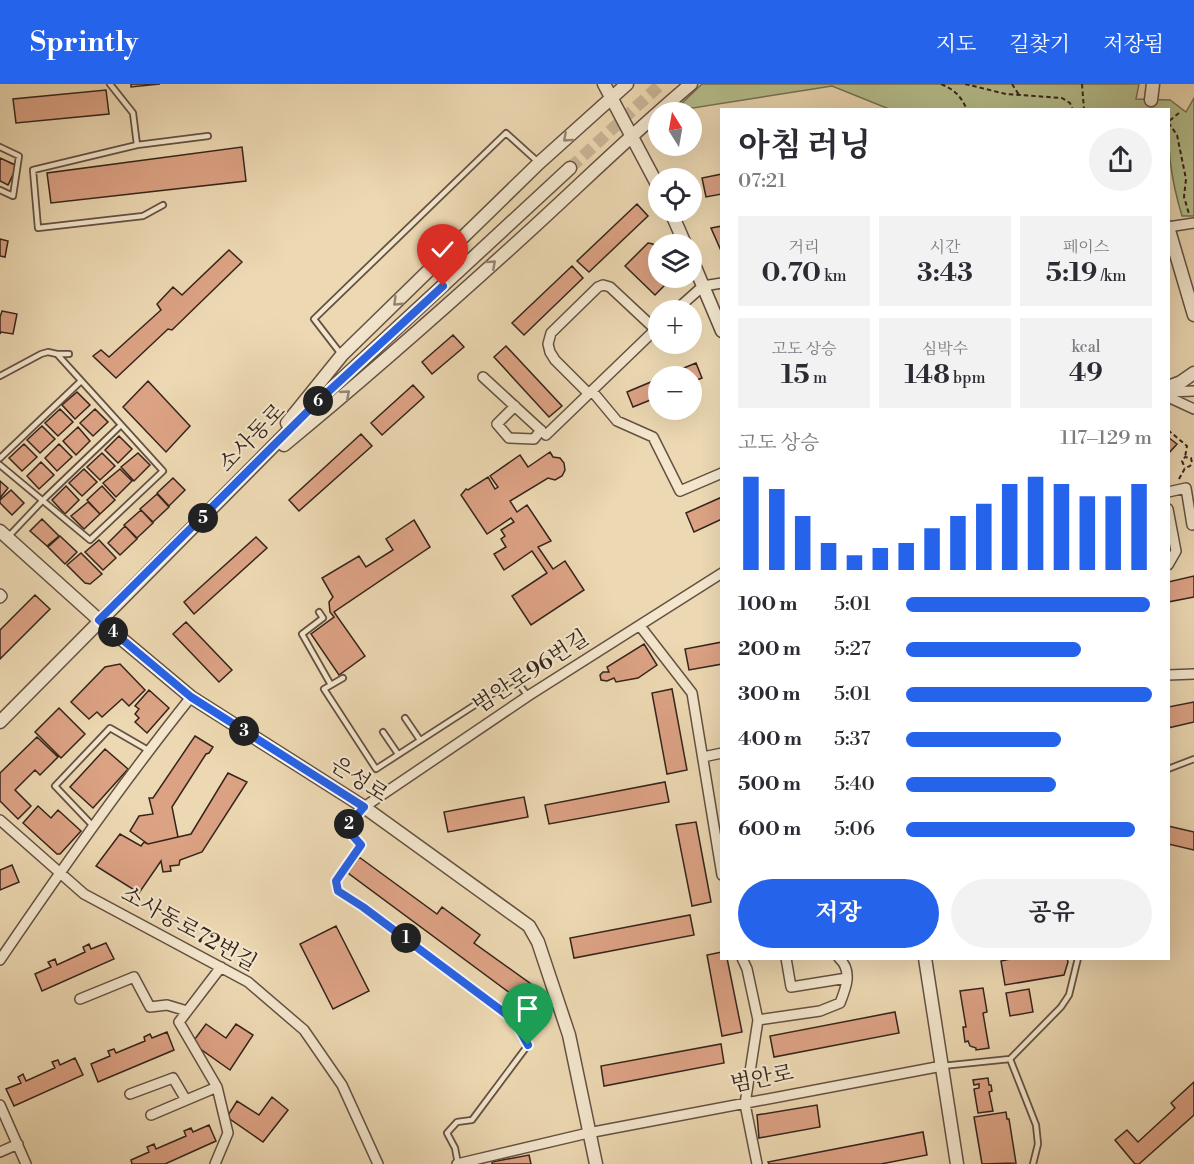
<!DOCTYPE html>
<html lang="ko">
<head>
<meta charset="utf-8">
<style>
  body { margin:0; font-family:"Libre Bodoni","Noto Serif KR",serif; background:#f2f2f3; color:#2b2b33; height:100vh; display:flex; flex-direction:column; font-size:22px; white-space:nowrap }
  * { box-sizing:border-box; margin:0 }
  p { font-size:20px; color:#7c7c81 }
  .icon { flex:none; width:33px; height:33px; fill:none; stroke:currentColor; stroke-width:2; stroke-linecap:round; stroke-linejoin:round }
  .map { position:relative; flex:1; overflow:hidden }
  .drawer { position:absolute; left:720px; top:24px; width:450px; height:852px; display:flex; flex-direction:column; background:#fff; border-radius:0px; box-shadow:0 6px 24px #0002 }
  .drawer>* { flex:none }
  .needle { width:39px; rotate:349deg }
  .buttons { position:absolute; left:648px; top:18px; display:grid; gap:12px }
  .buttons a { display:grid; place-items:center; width:54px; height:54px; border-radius:50%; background:#fff; box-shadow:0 6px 24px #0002; font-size:30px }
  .pin { position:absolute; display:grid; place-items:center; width:51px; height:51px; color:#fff; margin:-62px -26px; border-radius:50% 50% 50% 0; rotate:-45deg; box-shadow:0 0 6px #0007 }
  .pin .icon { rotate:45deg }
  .km { position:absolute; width:30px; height:30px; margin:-15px; border-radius:50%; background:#222; color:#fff; font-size:16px; line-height:30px; text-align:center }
  .round { display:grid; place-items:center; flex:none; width:63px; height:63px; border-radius:32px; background:#f2f2f3 }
  .headline { display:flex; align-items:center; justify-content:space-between; height:102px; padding:0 18px }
  h1 { font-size:33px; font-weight:700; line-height:45px }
  .stats { display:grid; grid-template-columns:repeat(3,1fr); gap:9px; height:102px; padding:6px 18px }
  .stats div { display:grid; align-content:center; border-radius:0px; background:#f2f2f3; text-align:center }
  .stats b { font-size:26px; font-weight:700 }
  .stats small { font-size:16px; font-weight:400 }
  .stats p { font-size:16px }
  .chart { height:168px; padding:12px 18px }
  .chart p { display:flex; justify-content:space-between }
  .chart svg { width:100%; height:108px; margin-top:6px; stroke:#2563eb; stroke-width:6 }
  .cta { display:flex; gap:12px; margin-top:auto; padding:12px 18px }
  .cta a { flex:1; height:69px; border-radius:36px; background:#2563eb; color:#fff; font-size:24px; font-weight:700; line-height:69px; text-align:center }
  .cta a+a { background:#f2f2f3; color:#2b2b33 }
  ul { padding:0 18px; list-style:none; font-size:20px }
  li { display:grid; grid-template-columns:96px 72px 1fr; align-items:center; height:45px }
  li i { height:15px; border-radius:8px; background:#2563eb }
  header { display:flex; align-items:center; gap:36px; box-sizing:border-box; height:84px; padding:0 30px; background:#2563eb; color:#fff }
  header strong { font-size:28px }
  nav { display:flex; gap:33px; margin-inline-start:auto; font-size:21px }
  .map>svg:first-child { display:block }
  .green { fill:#b6bf8d; stroke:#767254; stroke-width:1.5 }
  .building { fill:#dca284; stroke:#36241c; stroke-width:1.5 }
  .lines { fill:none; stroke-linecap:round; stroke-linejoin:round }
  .tertiary-tunnel { stroke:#c8b494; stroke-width:12; stroke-dasharray:12 6; stroke-linecap:butt }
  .service-casing { stroke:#645142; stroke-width:8 }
  .minor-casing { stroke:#645142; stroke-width:12 }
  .tertiary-casing { stroke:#645142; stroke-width:15 }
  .path { stroke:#36241c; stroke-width:2; stroke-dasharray:4.5 3; stroke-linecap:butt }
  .service { stroke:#f3e6cd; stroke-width:4.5 }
  .minor { stroke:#f3e6cd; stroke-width:9 }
  .tertiary { stroke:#f3e6cd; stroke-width:12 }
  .oneway { stroke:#948574 }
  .route-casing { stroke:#fff; stroke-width:12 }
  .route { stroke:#2563eb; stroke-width:8 }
  .labels { text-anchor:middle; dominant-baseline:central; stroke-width:4.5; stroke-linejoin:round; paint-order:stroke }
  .street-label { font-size:22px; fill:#36241c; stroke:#f3e6cd }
</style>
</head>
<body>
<header>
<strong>Sprintly</strong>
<nav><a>지도</a><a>길찾기</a><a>저장됨</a></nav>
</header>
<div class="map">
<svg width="1194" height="1080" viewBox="0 0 1194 1080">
  <rect width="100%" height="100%" fill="#ecd8b2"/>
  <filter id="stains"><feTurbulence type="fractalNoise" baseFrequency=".00333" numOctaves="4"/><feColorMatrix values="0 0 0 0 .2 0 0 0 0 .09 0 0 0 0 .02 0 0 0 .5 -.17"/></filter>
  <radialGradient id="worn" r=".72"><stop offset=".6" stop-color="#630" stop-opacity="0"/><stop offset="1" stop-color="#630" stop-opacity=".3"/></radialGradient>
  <path class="green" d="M702 0H1139L1136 15 1170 16 1186 28 1194 14V132H1182C1170 92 1168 67 1168 26L889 25 832 2 674 27Z"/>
  <path class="building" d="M131 0H160L131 3Z
    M106 6 109 30 16 39 13 15Z
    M242 63 246 97 51 119 47 89Z
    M0 74 17 82 8 101 0 97Z
    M0 74 18 82 8 101 0 97Z
    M722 90V110L706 113 702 94Z
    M637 120 648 132 589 188 577 177Z
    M722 142V169L711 144Z
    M0 155 8 157 5 173 0 172Z
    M648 159 653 160 658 172V194H667L669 197 655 211 625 182Z
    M229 166 242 178 172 246 168 245 116 294 93 272 101 266 109 273 161 226 157 220 173 203 182 211Z
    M572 182 583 194 524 251 512 239Z
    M2 227 17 230 13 250 1 248 0 250V233Z
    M453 251 464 263 432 290 422 278Z
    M506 262 562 322 549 333 494 273Z
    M696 279 702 294 692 298V292H664Z
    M658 295V313L633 323 627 308Z
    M148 297 190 342 166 368 123 323Z
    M413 301 424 313 382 351 371 339Z
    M77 308 90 321 75 335 62 321Z
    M60 325 73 338 58 352 45 339Z
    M95 325 108 338 93 352 80 339Z
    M42 342 55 355 40 369 27 356Z
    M78 343 90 357 76 371 63 357Z
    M361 350 372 362 299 427 289 416Z
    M119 352 132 365 118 379 105 366Z
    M1168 353 1177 360 1168 370Z
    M24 360 37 373 22 387 9 374Z
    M59 360 72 373 57 387 45 374Z
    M550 368 553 373 560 374 564 379 565 386 562 392 555 396 548 394 510 417 517 428 527 421 551 457 538 463 553 485 565 477 584 506 531 541 512 512 547 489 532 467 504 486 494 470 506 463 501 455 505 452 501 446 514 438 511 434 487 450 461 411 466 405 468 406 488 393 495 405 498 403 490 392 520 371 528 383Z
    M102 369 115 382 100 396 87 383Z
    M138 369 150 381 134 397 121 383Z
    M41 378 54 391 39 405 27 392Z
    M84 385 97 398 82 412 69 399Z
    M120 385 132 397 116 413 103 399Z
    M173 394 185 406 169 422 157 409Z
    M0 397 8 404 0 414Z
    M66 402 79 416 65 430 52 416Z
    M102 402 115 416 100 430 87 416Z
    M11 406 24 419 12 431 0 419V416Z
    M157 410 169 423 153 438 140 425Z
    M722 413V435L694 448 686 429Z
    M88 418 100 430 84 445 71 432Z
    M141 426 153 439 137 454 124 441Z
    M42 435 59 452 47 462 30 447Z
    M414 436 430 463 334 528 365 572 339 591 311 550 334 533 330 528 329 518 333 513 322 494 359 472 366 483 393 466 386 455Z
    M125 442 137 455 120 471 108 459Z
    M60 452 77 468 65 480 48 463Z
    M256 453 267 464 194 530 184 518Z
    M99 456 116 474 103 486 85 468Z
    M81 469 102 490 90 500 85 499 67 481Z
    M1194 492V513L1168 518V498Z
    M35 511 50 525 0 575V546Z
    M186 538 232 586 219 598 173 550Z
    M722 558V580L689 586 685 565Z
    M644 560 657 581 638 594 616 598 614 594 607 597 601 596 600 591 603 588H609L607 583Z
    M120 580 145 606 129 622 122 615 102 633 97 628 89 635 71 618 105 583Z
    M672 605 687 686 667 690 652 609Z
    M149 606 169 624 147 649 135 638 139 634 135 630 139 625 135 622Z
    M1194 618V638L1168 644V623Z
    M59 624 85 650 61 674 35 648Z
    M195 652 213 663 209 669 206 670 172 723 178 753 148 760 130 747 139 732 153 730 149 714H153Z
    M37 653 58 673 40 691 35 686 15 706 31 722 18 735 0 717V689Z
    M105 665 128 685 93 724 70 703Z
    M228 689 247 698 202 768 180 776 179 781 170 782 171 787 163 788 161 777 139 809 96 782 120 750 141 762 144 758 148 760 191 750Z
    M665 698 669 718 549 740 545 721Z
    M524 713 528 733 448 748 444 728Z
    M38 722 51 734 58 726 81 747 60 770H57L23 739Z
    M696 738 711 818 692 822 676 741Z
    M1168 742 1194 748V766L1168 760Z
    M359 773 437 830 442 823 480 851 474 859 538 905 526 921 348 789Z
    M12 781 19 798 0 806V786Z
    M690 831 694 851 574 874 570 854Z
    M336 842 369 907 333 925 300 860Z
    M106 859 114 875 42 907 35 890 51 883 48 878 55 875 57 881 85 868 83 863 89 860 91 865Z
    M722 868V874H727L742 948 722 952 707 871Z
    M1015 874H1067L1068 878 1064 891 1005 901 1001 877Z
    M983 904 987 928 983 929 989 964 976 966V964L970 962 968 957 965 958 963 943H966L960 907Z
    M1029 905 1033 928 1010 932 1006 909Z
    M895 928 899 949 774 973 770 952Z
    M206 940 226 954 236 940 253 951 230 986 192 959Z
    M167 948 174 966 98 998 91 980 110 972 108 967 114 965 116 969 145 957 144 953 150 950 152 954Z
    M721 960 724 979 604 1002 601 982Z
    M75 974 83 991 14 1022 6 1005 21 999 18 993 23 990 26 997 55 984 52 978 58 976 60 981Z
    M988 994 989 1001H991L992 1007 989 1008 993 1027 978 1029 974 1005 979 1004V1000L974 1001 973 996Z
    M1194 998V1031L1139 1080H1135L1115 1056 1127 1046 1138 1058 1175 1024 1171 1019Z
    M272 1013 288 1026 263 1058 227 1033 237 1017 259 1031Z
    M817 1021 820 1043 759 1054 757 1031Z
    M1006 1028 1007 1035H1009L1016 1079 982 1080 974 1033Z
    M209 1041 216 1057 165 1080H132L131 1076 149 1068 147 1063 154 1060 156 1065 186 1052 184 1047 191 1044 193 1048Z
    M923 1048 927 1071 881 1080H769L768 1078Z
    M529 1071 531 1080H492V1078Z"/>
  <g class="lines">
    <path class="tertiary-tunnel" d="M1151 26V16
      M570 84 661 0"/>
    <g class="service-casing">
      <path id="service" d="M110 0 133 29 137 61 208 52
        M137 61 33 86 38 144 143 132 163 121
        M0 63 19 72 13 112 0 106
        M57 270H69
        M341 270 314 235 506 49 537 77
        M0 292 41 270 48 268 57 270 163 387 90 456 0 381
        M0 374 81 297
        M8 453 43 416 121 341
        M319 528 323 534 302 550 331 601 324 605 376 685 515 595 528 612
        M331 601 343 594
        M405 634 420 656
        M383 648 398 670
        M1168 685 1194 675
        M362 724 346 744 361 761 336 797 337 807 363 823 514 936 528 961 472 1036 457 1038 447 1049 455 1064 458 1080
        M93 742 55 702 110 644 148 666
        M1010 975 1036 1041 1038 1060 1033 1080
        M942 982 1010 975 1061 923 1069 911 1078 874"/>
    </g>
    <g class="minor-casing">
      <path id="minor" d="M1168 143 1194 139
        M676 226 703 202 722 199
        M483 293 546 351 658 243
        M592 307 617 337 653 353 680 407 722 389
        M1168 308 1194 307
        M589 310 555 276 550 268 548 260 551 249 598 203 603 201 610 203 656 246
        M1168 313 1194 325
        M515 322 497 340 509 354 534 355 541 346
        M1168 408 1186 404 1192 441
        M1168 425 1176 467 1168 481
        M0 510 2 512 0 514
        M640 542 692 609 722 791
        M1168 591 1194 590
        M703 673 722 669
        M364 723 528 612 722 489
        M0 736 84 810 248 898 304 946 342 1001 378 1080
        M742 874 747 885 758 936 745 1020 757 1080
        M786 874 791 903 847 894
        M0 876C61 786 123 698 191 613
        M80 915 134 893 150 923 167 921 187 927
        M758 936 820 927 840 919C846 904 853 887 839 874
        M130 1010 173 994 186 1016
        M0 1021 26 1080
        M151 1031 217 1003
        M0 1068 18 1060
        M215 1080 228 1049 217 1003 179 938 221 883
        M457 1080 588 1049 942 982"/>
    </g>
    <g class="tertiary-casing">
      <path id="tertiary" d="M604 0 658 102
        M1151 16 1153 0
        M671 128 685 160
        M1168 143 1194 231
        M692 176 722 247
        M1168 303 1181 298 1194 289
        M287 339 342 271 539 79 627 0
        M284 361C362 297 438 230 513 162 573 108 629 52 691 0
        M0 447 99 536 191 613 364 723 529 842 538 858 569 951 596 1080
        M0 638 316 319 570 84
        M925 874 957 1080"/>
    </g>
    <path class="path" d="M941 0C955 6 961 12 967 26
      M965 0 1006 10 1062 14 1070 19 1073 26
      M1012 0 1019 11
      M1082 0 1084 26
      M1179 29 1168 38 1177 51 1186 95 1184 113 1189 130
      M1168 346 1187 362 1185 373
      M1179 395 1185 384 1190 382 1192 379 1191 374 1185 373 1182 377 1185 384"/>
    <use href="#service" class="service"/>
    <use href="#minor" class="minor"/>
    <use href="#tertiary" class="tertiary"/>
  </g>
  <defs><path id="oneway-chevron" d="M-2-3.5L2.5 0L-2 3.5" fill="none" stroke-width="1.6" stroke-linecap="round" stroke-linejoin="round" transform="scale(1.5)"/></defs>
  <g class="oneway">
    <use href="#oneway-chevron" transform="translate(567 54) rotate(138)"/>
    <use href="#oneway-chevron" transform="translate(492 180) rotate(-42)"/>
    <use href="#oneway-chevron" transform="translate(397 218) rotate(136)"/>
    <use href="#oneway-chevron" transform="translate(346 310) rotate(-41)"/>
  </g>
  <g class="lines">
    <g class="route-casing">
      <path id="route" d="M443 202 316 319 99 536 191 613 364 723 346 744 361 761 336 797 338 807 363 823 514 936 528 961"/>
    </g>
    <use href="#route" class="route"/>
  </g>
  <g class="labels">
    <g class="street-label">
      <text transform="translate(252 354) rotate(-46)">소사동로</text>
      <text transform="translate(531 588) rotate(-33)">범안로96번길</text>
      <text transform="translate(359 696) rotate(33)">은성로</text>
      <text transform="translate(189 845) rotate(29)">소사동로72번길</text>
      <text transform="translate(762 995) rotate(-11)">범안로</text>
    </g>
  </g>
  <rect width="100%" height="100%" filter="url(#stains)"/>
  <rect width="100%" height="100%" fill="url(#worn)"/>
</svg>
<div class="buttons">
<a><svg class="needle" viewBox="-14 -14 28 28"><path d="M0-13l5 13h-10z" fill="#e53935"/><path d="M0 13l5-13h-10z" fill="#7c7c81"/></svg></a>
<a><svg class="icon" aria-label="locate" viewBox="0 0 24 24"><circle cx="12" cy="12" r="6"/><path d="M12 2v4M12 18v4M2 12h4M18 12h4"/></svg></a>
<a><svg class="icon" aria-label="layers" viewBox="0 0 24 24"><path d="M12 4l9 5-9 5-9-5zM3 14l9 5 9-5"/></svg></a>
<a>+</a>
<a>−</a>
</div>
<div class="pin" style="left:528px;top:961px;background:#1e9e55"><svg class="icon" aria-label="arrive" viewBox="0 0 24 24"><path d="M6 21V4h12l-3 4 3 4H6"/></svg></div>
<div class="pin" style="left:443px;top:202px;background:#d93025"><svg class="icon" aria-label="check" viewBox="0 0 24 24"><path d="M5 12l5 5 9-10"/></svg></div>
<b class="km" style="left:406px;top:854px">1</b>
<b class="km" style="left:349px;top:740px">2</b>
<b class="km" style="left:244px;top:647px">3</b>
<b class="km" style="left:113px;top:548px">4</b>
<b class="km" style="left:203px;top:434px">5</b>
<b class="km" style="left:318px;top:317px">6</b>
<section class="drawer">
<div class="headline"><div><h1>아침 러닝</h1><p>07:21</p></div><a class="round"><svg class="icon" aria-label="share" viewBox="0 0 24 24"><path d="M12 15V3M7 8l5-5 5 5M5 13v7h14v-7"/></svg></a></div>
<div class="stats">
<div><p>거리</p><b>0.70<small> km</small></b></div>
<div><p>시간</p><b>3:43</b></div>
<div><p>페이스</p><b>5:19<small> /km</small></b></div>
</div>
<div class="stats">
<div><p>고도 상승</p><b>15<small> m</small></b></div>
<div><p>심박수</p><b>148<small> bpm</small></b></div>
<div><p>kcal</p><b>49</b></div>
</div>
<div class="chart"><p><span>고도 상승</span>117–129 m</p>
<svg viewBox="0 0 160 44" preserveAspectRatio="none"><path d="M5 44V6M15 44V11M25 44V22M35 44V33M45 44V38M55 44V35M65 44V33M75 44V27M85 44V22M95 44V17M105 44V9M115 44V6M125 44V9M135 44V14M145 44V14M155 44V9"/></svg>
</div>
<ul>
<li><b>100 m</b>5:01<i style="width:99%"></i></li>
<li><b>200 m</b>5:27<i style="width:71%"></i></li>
<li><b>300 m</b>5:01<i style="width:100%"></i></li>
<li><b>400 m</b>5:37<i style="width:63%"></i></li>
<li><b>500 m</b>5:40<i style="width:61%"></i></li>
<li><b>600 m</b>5:06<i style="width:93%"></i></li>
</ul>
<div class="cta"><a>저장</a><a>공유</a></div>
</section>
</div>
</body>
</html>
